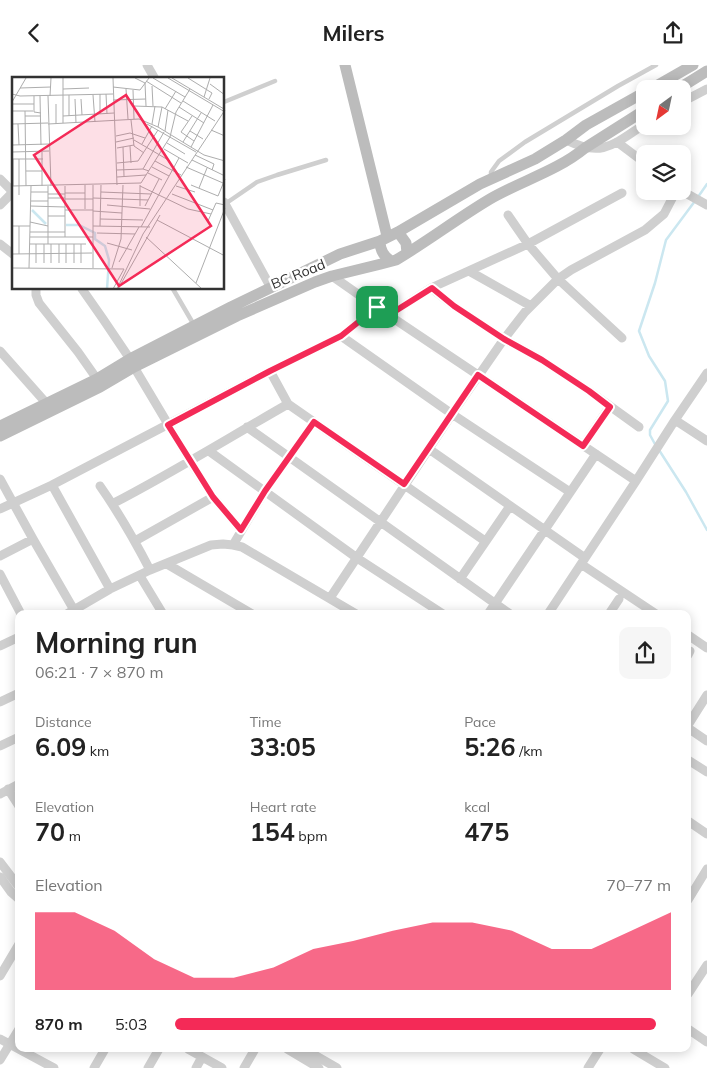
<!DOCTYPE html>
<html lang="en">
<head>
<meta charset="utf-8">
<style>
  body { margin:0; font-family:Mulish,sans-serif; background:#f6f6f6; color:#222; height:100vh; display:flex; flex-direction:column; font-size:19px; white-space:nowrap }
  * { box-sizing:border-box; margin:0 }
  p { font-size:16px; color:#767676 }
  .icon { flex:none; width:28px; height:28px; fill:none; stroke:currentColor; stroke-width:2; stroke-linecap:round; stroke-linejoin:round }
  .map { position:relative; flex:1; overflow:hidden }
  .side { position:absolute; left:15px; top:545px; width:676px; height:442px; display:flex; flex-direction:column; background:#fff; border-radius:10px; box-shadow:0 2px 12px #0003 }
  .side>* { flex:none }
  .needle { width:32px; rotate:213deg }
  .controls { position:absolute; left:636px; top:15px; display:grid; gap:10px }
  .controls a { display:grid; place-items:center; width:55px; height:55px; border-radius:10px; background:#fff; box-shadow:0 2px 12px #0003; font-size:25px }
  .pin { position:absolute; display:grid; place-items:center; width:42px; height:42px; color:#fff; margin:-21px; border-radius:10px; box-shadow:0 2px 8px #0006 }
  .round { display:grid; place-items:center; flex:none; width:52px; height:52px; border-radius:10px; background:#f6f6f6 }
  .summary { display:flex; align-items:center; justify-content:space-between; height:85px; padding:0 20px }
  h1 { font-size:28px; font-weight:700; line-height:38px }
  .stats { display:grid; grid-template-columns:repeat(3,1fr); gap:8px; height:85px; padding:5px 20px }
  .stats div { display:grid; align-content:center }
  .stats b { font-size:25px; font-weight:700 }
  .stats small { font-size:14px; font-weight:400 }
  .stats p { font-size:14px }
  .chart { height:140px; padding:10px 20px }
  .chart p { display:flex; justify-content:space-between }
  .chart svg { width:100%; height:90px; margin-top:5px; fill:#f42a57; opacity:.7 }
  ul { padding:0 20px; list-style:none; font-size:16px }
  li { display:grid; grid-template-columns:80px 60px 1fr; align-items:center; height:38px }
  li i { height:12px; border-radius:6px; background:#f42a57 }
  header { display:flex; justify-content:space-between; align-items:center; height:65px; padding:0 20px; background:#fff; font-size:22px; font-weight:700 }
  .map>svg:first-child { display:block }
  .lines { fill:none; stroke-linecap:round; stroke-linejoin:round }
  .stream { stroke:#cbe7f0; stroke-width:2.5 }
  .lane { stroke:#cfcfcf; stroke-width:4.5 }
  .street { stroke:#cfcfcf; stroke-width:9 }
  .secondary { stroke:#bcbcbc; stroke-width:11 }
  .route-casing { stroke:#fff; stroke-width:10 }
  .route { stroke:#f42a57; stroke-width:6 }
  .labels { text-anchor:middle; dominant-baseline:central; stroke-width:5; stroke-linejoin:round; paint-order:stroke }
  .street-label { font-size:14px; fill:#323232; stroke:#fff }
  .inset-river { fill:none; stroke:#cbe7f0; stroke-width:2.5 }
  .inset-road { fill:none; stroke:#adadad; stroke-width:1 }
  .view { fill:#f42a57; fill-opacity:0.15; stroke:#f42a57; stroke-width:2.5 }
  .inset-edge { fill:none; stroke:#323232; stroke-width:2.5 }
</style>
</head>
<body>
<header><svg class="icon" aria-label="back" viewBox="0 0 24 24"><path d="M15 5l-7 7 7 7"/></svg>Milers<svg class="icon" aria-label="share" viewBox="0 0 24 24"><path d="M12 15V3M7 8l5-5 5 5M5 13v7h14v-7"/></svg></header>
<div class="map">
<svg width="707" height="1003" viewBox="0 0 707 1003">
  <rect width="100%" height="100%" fill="#fff"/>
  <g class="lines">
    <path class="stream" d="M698 132 707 119
      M656 381 650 370V365L668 336 665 316 649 291 639 266 655 218 666 175 695 136
      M659 385 686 427 707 465"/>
    <path class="lane" d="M224 37 275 16
      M491 113V107L499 96 525 77 618 21 656 0
      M225 139 257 117 277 110 326 95
      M173 224 194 260"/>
    <path class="street" d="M147 0 155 14
      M682 37 707 24
      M566 75C603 93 614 79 645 59
      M617 77 645 98
      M0 114 14 128
      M682 126 707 140
      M224 137 271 223
      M0 140 13 127
      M508 150 528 179 558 214 622 273
      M0 179 14 190
      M469 206 531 241
      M332 211 372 239 636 416
      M431 223 454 241 504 274 542 295 589 326 639 362
      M36 224V230L39 238 78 287 97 314
      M82 224 103 254 130 294
      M389 250 431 223 528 179 622 128
      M341 271 452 349 570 427
      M0 286 47 339
      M134 302 190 396 213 432 241 465
      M270 306 288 339 485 476
      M675 355 707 376
      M247 362 510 549
      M583 381 610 341
      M429 384 585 493
      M209 386 357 493 443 549
      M0 414 33 474 74 545
      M52 420 110 524
      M100 421C119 448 135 476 150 505
      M112 439C172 408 230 372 288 339
      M0 444 52 420 270 306 341 271 377 242
      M135 476 213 432
      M233 480 265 426 314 357
      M0 491 33 474
      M167 499 252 549
      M581 499 656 549
      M0 509 21 549
      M140 511 163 549
      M460 514 510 441
      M330 533 452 349 504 274 525 247 558 214 571 205 645 165 658 154 664 149 676 126
      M67 549 110 524 150 505 211 480 223 479 233 480 242 482 356 549
      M488 549 596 389
      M548 549 636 416 675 355 707 308
      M609 549 619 534
      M688 570 707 583
      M0 581 19 572
      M688 590 690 586
      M0 637 19 628
      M688 660 707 630
      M688 663 707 676
      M0 681 19 672
      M688 695 707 707
      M8 724 19 741
      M0 729 19 719
      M688 756 707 769
      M0 797 19 822
      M0 812 11 827 19 834
      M688 835 707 804
      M0 911 19 879
      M688 929 707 900
      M688 964 707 977
      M0 974 54 1003
      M188 984 222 1003
      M287 984 319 1003
      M304 984 337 1003
      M633 984 665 1003
      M0 995 19 964
      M94 1003 105 984
      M148 1003 159 984
      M196 1003 202 992
      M244 1003 255 984
      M588 1003 600 984"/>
    <path class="secondary" d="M345 0 387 171
      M651 24 693 0
      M678 24 707 6
      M398 167 406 178 407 188
      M380 176C380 185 383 191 391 196
      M0 361 97 314 130 294 231 242 340 189 380 176 398 167 480 119 535 94 566 75 586 60 645 27
      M0 371 100 322 134 302 237 251 315 217 332 211 381 199 396 195C428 176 458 153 490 134 521 116 557 106 585 83L645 45"/>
  </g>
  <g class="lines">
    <g class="route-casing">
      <path id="route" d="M432 223 454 241 504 274 542 295 589 326 610 342 583 381 478 310 404 419 314 357 265 426 241 465 213 432 168 360 270 306 341 271 377 242 389 250Z"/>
    </g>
    <use href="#route" class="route"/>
  </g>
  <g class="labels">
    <g class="street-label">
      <text transform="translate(298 209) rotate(-22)">BC Road</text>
    </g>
  </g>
  <g transform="translate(12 12)">
    <rect width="212" height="212" fill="#fff"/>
    <path class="inset-river" d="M20 133 34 147M54 148H67L83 156V162L93 169 97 183 95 212"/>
    <path class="inset-road" d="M101 1 105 108M123 1 133 6 134 29M141 1 173 20M156 1 213 35M160 1 212 32M176 1 200 16 197 22M134 4 169 26M198 7 213 18M140 9 141 29M101 10 128 13 137 1M8 11 39 10M51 12 77 11M114 12 116 42M121 13 122 42M0 17 8 19 101 17M88 17V37M94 17 95 37M57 18V39M81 18 83 45M22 19V35L29 36M28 19 29 68M36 19 39 109M38 19 39 1M192 20 198 1M63 22 64 46M69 22 70 38M101 23 134 22M171 24 203 44M0 25 14 1M0 27H22M44 27V47M122 29 150 30 176 44M167 30 192 46M153 32 164 14M0 34H21M13 34 14 109M13 39H29M51 39 102 36M180 39 169 55 182 64M119 43 122 69 132 76M51 46V1M0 47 36 46M6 47 7 68M36 47 127 42 146 50 192 78 213 84M135 47 184 75M140 47 143 29M146 50 150 30M199 53 213 59M153 54 156 33M178 54 191 62M104 59 118 56 133 61M122 63 158 84M104 65 122 61M171 65 189 36M155 66 173 77M130 67 140 49M0 68 37 67M118 69 119 86M111 70 112 99M179 70 201 28M105 71 122 68M152 72 176 86M0 75 37 74M30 75V109M183 78 202 87 200 93M0 82H31M180 83 213 99M143 84 169 98M105 86 126 84 146 53M140 90 157 99M174 90 211 106M131 92 152 55M105 93 131 92 137 94M14 94H30M136 96 150 103M105 100 134 98M179 108 206 119 213 102M0 109 129 106 158 60 164 35 178 12M1 109V82M36 109V167M53 109V160M128 109 176 132 199 137M164 109 183 115M187 111 195 91M19 115H36M89 115 139 117M53 116H73M36 117H53M160 117 201 133M7 118V82M36 121H53M81 121 136 123M53 122H81M19 124H36M95 128 138 132M18 129 53 130M128 129V108M133 129 147 102M73 132V108M53 133H81M81 134 110 136M36 139H53M88 142 131 143M145 143 213 179M196 144 204 126 213 128M18 145 36 149M0 149H18M7 149V177M81 149 138 150M88 149 89 108M129 150 167 81M18 155H53M85 156 123 157M18 160H81M134 160 190 212M95 166 120 173M18 167H74M54 167V186M69 167V186M0 177 80 176M107 185 127 150M24 186V167M32 186V167M39 186V167M47 186V167M62 186V167M0 191 112 192M17 191 19 109M81 191V108M100 191 109 162 111 108M184 206 213 131M101 212 112 192M105 212 131 157 213 33M106 212 148 138"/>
    <path class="view" d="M114 18 199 149 107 209 22 78Z"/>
    <rect width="212" height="212" class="inset-edge"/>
  </g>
</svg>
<div class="controls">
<a><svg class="needle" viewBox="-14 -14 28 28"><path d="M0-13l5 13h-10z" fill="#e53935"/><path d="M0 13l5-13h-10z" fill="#767676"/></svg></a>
<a><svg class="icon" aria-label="layers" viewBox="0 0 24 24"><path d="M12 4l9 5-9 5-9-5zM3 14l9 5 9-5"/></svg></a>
</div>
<div class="pin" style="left:377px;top:242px;background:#1e9e55"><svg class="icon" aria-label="arrive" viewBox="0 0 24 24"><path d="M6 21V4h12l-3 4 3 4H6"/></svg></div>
<section class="side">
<div class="summary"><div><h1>Morning run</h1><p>06:21 · 7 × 870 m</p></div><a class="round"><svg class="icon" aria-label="share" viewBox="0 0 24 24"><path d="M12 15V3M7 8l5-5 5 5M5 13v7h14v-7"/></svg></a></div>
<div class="stats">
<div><p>Distance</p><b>6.09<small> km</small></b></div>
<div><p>Time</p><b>33:05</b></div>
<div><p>Pace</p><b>5:26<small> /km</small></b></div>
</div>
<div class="stats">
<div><p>Elevation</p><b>70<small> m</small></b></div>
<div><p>Heart rate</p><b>154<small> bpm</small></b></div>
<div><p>kcal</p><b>475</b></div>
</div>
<div class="chart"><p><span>Elevation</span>70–77 m</p>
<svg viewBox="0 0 160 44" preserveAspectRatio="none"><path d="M0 44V6L10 6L20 15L30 29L40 38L50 38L60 33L70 24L80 20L90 15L100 11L110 11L120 15L130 24L140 24L150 15L160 6V44z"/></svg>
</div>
<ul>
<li><b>870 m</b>5:03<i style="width:97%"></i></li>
</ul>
</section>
</div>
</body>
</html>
